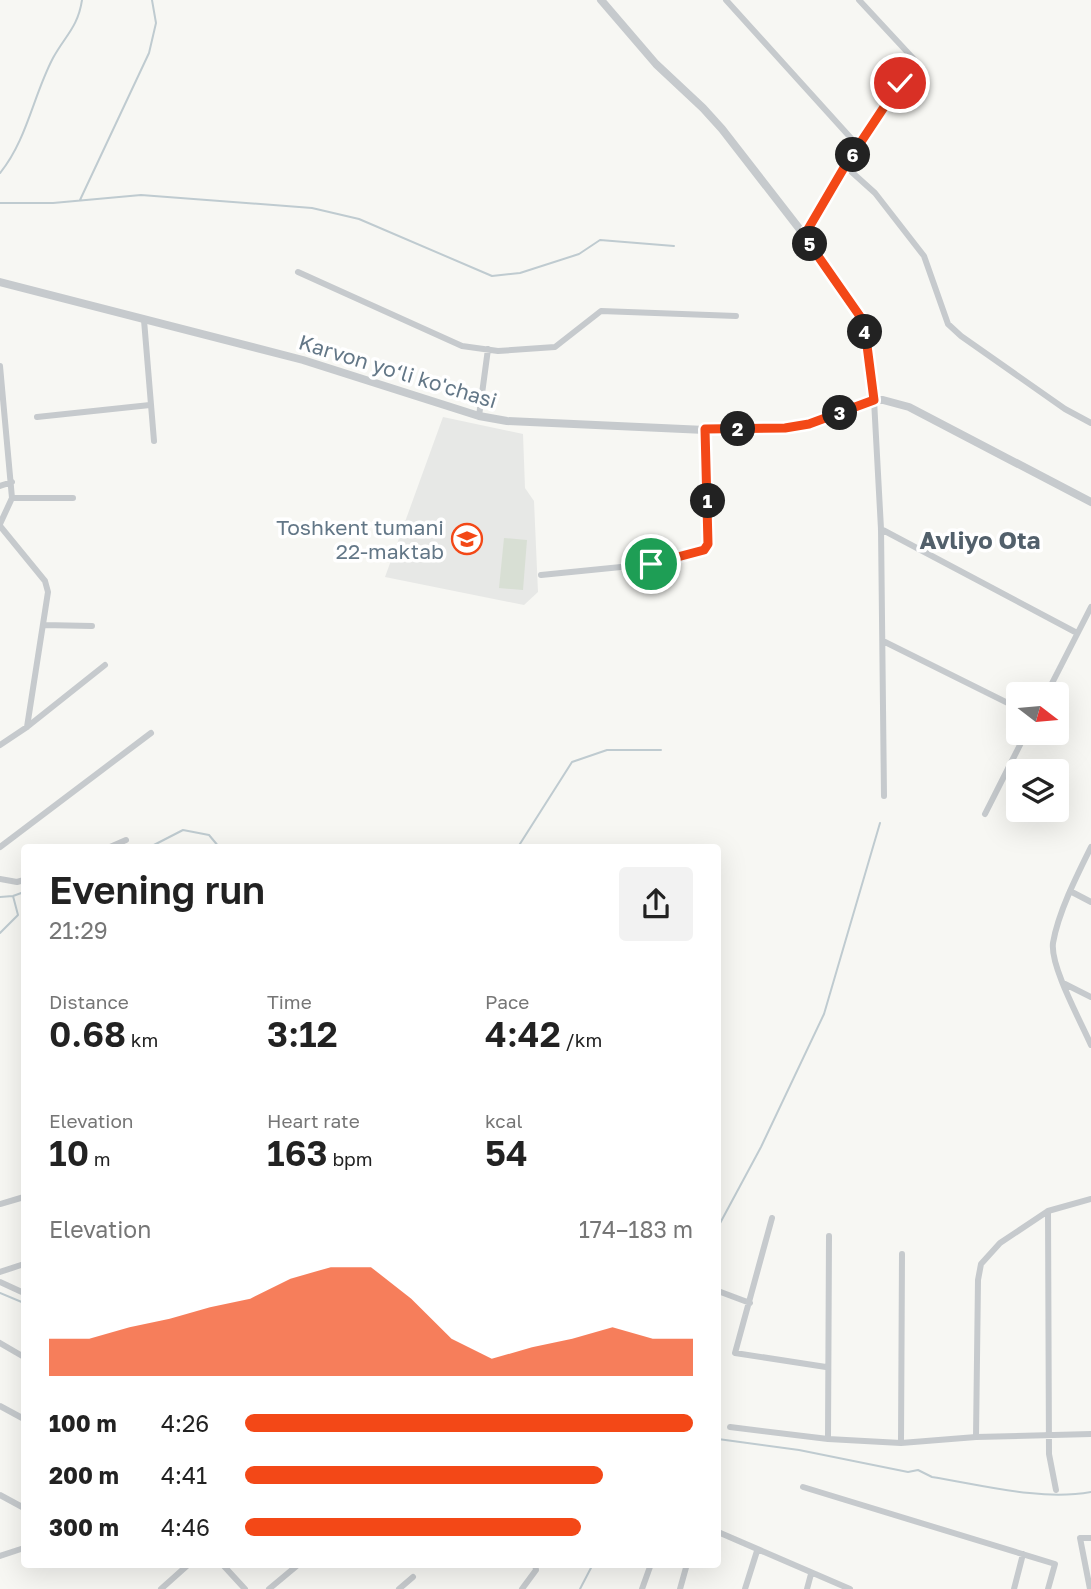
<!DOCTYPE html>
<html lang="en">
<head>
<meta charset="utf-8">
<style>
  body { margin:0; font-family:"Golos Text",sans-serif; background:#f2f2f2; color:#222; height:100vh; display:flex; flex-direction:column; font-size:26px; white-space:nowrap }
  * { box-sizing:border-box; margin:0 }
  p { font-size:23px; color:#767676 }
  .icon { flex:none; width:38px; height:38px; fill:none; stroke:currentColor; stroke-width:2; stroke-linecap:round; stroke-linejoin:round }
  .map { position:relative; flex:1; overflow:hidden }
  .drawer { position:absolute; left:21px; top:844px; width:700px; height:724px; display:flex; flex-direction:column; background:#fff; border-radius:7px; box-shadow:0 7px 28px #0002 }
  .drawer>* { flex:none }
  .needle { width:46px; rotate:106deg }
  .tools { position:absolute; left:1006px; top:682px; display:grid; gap:14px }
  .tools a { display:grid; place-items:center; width:63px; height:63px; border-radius:7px; background:#fff; box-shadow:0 7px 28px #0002; font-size:35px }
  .pin { position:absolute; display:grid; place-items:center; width:60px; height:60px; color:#fff; margin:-30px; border:4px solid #fff; border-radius:50%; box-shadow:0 2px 7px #0007 }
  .km { position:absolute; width:35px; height:35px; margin:-18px; border-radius:50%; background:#222; color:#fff; font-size:19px; line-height:35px; text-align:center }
  .round { display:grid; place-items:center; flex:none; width:74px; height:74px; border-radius:7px; background:#f2f2f2 }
  .summary { display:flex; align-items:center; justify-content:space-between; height:119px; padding:0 28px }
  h1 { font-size:38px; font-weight:600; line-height:52px }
  .metrics { display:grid; grid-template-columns:repeat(3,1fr); gap:10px; height:119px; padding:7px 28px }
  .metrics div { display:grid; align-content:center }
  .metrics b { font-size:35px; font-weight:600 }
  .metrics small { font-size:19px; font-weight:400 }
  .metrics p { font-size:19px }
  .chart { height:196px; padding:14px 28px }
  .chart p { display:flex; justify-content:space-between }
  .chart svg { width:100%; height:126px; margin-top:7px; fill:#f34817; opacity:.7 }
  ul { padding:0 28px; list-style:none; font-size:23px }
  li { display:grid; grid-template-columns:112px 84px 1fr; align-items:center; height:52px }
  li i { height:18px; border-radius:9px; background:#f34817 }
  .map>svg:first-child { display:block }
  .built { fill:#e7e8e6 }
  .garden { fill:#d8dfd4 }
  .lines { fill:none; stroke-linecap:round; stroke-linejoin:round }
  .stream { stroke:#bfcbd0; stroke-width:2 }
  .minor { stroke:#c6cacd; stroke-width:6 }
  .tertiary { stroke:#c6cacd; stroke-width:8 }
  .route-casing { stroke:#fff; stroke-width:14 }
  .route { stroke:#f34817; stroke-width:9 }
  .labels { text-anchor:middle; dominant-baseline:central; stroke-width:7; stroke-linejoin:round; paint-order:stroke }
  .street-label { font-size:21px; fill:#637787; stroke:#fff }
  .poi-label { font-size:21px; fill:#637787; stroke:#fff; text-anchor:end }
  .quarter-label { font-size:24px; font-weight:bold; fill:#52606b; stroke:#fff }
</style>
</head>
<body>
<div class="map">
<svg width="1091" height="1589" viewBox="0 0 1091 1589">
  <rect width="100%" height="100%" fill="#f7f7f3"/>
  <path class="built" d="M443 417 523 434 525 488 534 501 538 592 524 605 385 577Z"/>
  <path class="garden" d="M504 538 527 540 523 590 499 588Z"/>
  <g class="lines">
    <path class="stream" d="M0 173C27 140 33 96 53 58 65 36 78 27 82 0
      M80 200 149 53 156 23 152 0
      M0 203H53L141 195 312 208 359 219 492 276 520 273 579 254 600 240 674 246
      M150 847 183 830 209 835 219 847
      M518 847 572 762 607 750H661
      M0 897 13 896 24 892
      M0 933 18 915 13 896
      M718 1227 761 1147 824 1014 880 823
      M0 1293 24 1303
      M718 1439 799 1450 908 1472 918 1470 932 1477C983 1485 1040 1501 1091 1492
      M580 1589 593 1564"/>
    <path class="minor" d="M726 0 859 147
      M845 166 875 193 924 256 948 324 961 336 1065 409 1091 423
      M805 236 845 166 900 83 923 69 859 0
      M298 272 462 346 498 351 555 347 601 311 736 316
      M144 320 154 441
      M0 366 12 498 0 524
      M874 400 881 529 884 796
      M479 416 488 349
      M37 417 150 405
      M0 486 12 482
      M12 498H73
      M0 526 45 581 48 592 27 727
      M881 529 1077 633
      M541 575 651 564 704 549 709 537 705 430
      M43 625 92 626
      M883 641 1018 708
      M1046 695 1091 607
      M0 745 27 727 105 665
      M985 814 1026 733
      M0 847 151 733
      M110 847 126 840
      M1091 847C1077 875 1058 913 1053 943 1050 966 1081 1022 1091 1045
      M0 879 17 882 24 880
      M1070 891 1091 902
      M1065 984 1091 997
      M0 1204 24 1197
      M1048 1211 1049 1454 1056 1490
      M772 1218 735 1353 826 1367
      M0 1272 24 1264
      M0 1282 24 1293
      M718 1291 750 1303
      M0 1343 24 1357
      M0 1406 24 1419
      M730 1427 828 1439 901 1443 976 1437 1091 1434
      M976 1437 978 1280 981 1264 1000 1243 1048 1211 1091 1199
      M828 1439 829 1236
      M901 1443 902 1254
      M803 1487 1055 1564 1048 1589
      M0 1495 24 1508
      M718 1532 850 1589
      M0 1556 24 1548
      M222 1564 245 1589
      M161 1589 189 1564
      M269 1589 299 1564
      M399 1589 413 1577
      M522 1589 536 1570 535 1564
      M642 1589 651 1564
      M680 1589 687 1564
      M745 1589 757 1551
      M807 1589 811 1574
      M1014 1589 1023 1554
      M1090 1589 1080 1538H1091"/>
    <path class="tertiary" d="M601 0 656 64 703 108 722 129 805 236 864 322 874 400
      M0 282 303 360 479 416 507 421 705 430 785 428 809 424 874 400H883L909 407 1091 502"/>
  </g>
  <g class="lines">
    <g class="route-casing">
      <path id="route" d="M651 564 704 550 708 544 705 429 785 428 809 424 874 400 864 322 804 236 845 166 900 83"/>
    </g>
    <use href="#route" class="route"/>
  </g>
  <defs>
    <g id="school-ring" transform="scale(1.575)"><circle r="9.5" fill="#fff" stroke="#f34817" stroke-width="1.5"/><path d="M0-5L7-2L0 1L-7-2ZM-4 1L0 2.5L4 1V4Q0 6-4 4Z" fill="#f34817"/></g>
  </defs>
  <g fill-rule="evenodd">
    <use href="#school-ring" x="467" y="539"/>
  </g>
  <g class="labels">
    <g class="street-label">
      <text transform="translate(398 371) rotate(17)">Karvon yo‘li ko'chasi</text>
    </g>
    <g class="poi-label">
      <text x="444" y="527">Toshkent tumani<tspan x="444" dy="24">22-maktab</tspan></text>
    </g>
    <g class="quarter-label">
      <text x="980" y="539">Avliyo Ota</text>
    </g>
  </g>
</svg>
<div class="tools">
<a><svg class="needle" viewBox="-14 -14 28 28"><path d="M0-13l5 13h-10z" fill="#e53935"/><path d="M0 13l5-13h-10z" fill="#767676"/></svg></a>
<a><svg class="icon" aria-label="layers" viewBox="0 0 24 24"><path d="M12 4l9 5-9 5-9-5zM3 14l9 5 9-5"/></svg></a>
</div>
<div class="pin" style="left:651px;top:564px;background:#1e9e55"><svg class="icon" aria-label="arrive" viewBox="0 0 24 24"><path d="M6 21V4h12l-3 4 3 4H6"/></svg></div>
<div class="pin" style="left:900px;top:83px;background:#d93025"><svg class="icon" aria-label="check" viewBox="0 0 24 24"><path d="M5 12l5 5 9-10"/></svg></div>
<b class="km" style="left:708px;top:501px">1</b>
<b class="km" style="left:738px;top:429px">2</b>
<b class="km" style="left:840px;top:413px">3</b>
<b class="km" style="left:865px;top:332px">4</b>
<b class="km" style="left:810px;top:244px">5</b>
<b class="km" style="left:853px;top:155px">6</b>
<section class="drawer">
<div class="summary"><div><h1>Evening run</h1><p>21:29</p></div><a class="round"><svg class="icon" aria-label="share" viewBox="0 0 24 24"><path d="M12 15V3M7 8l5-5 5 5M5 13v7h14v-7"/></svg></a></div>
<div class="metrics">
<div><p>Distance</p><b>0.68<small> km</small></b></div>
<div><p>Time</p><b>3:12</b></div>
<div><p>Pace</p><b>4:42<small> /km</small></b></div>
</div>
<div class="metrics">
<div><p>Elevation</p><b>10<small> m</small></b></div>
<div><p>Heart rate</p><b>163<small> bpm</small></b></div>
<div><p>kcal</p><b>54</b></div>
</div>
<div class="chart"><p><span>Elevation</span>174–183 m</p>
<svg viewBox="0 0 160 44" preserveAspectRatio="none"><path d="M0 44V31L10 31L20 27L30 24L40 20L50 17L60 10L70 6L80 6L90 17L100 31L110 38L120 34L130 31L140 27L150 31L160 31V44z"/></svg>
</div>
<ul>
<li><b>100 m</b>4:26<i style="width:100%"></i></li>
<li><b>200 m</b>4:41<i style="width:80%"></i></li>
<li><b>300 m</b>4:46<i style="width:75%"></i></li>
</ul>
</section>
</div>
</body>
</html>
